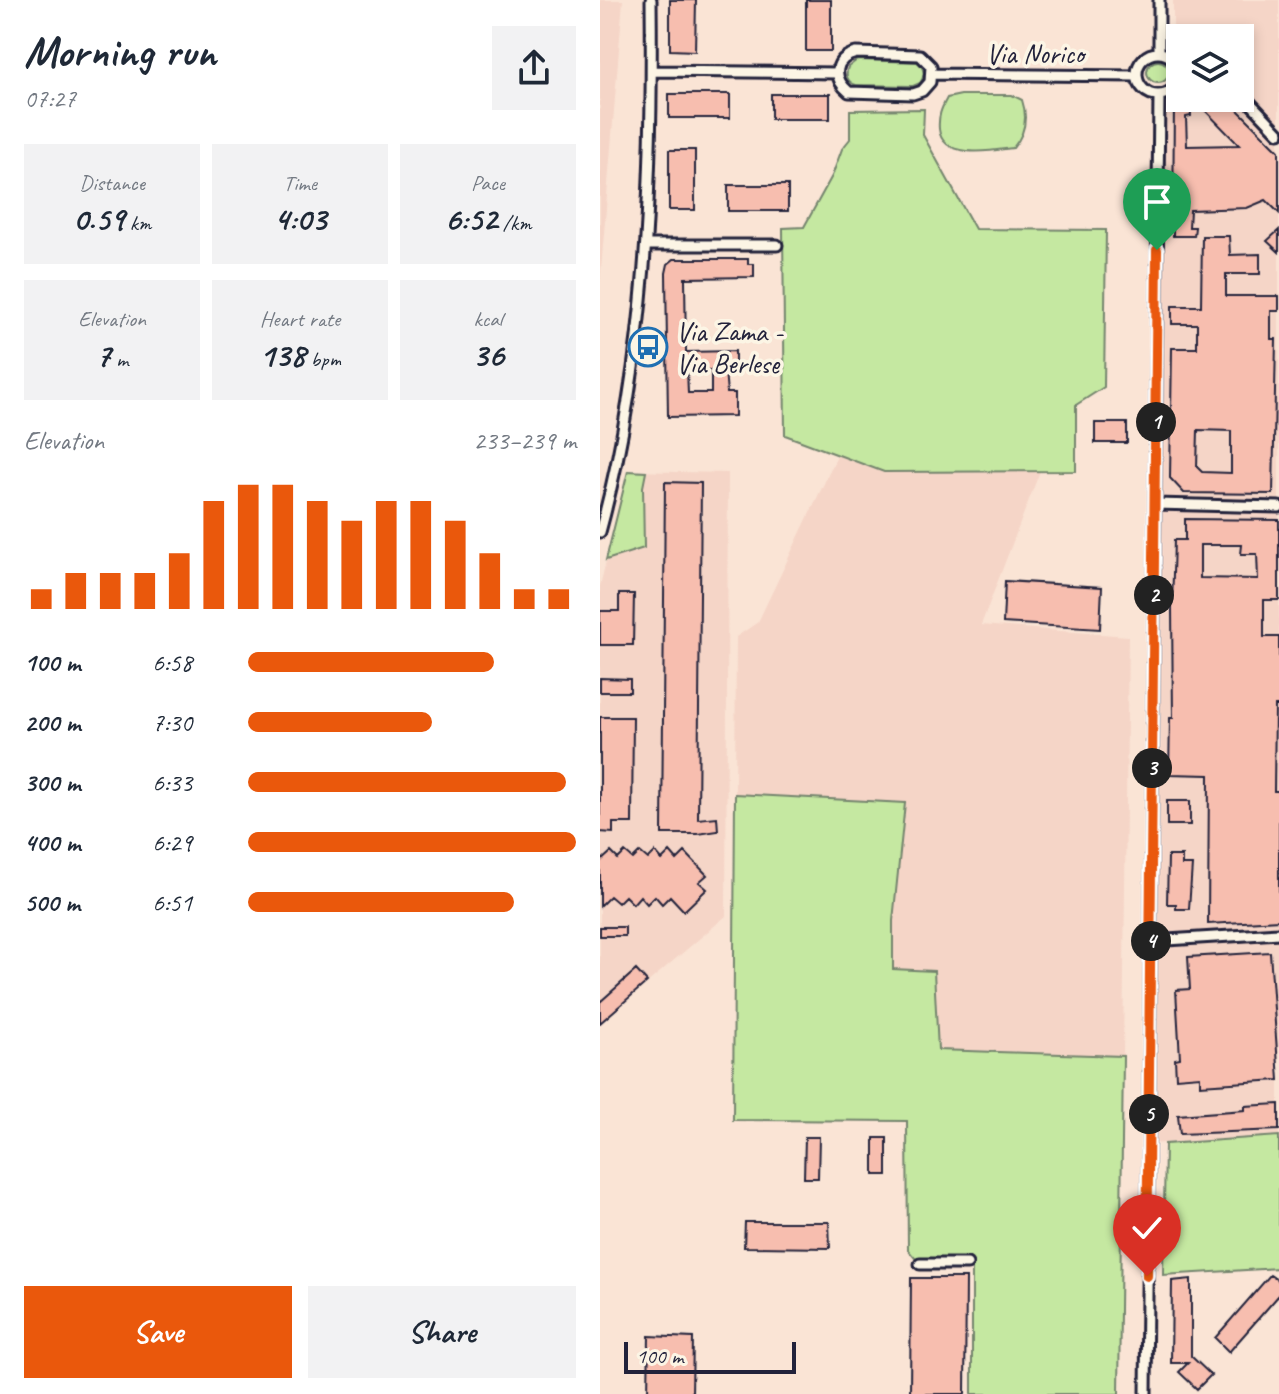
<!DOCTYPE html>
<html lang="en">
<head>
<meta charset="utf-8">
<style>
  body { margin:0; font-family:Caveat,sans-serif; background:#f2f2f3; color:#1f2937; height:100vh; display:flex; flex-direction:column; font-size:30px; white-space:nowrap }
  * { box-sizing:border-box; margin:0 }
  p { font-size:26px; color:#747a83 }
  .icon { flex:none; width:44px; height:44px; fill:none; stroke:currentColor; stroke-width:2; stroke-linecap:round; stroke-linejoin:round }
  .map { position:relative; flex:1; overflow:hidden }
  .details { display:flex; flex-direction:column; background:#fff; width:600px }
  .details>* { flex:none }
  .tools { position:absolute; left:566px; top:24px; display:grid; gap:16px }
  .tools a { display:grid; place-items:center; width:88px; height:88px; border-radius:0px; background:#fff; box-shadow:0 4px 12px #0003; font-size:40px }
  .scale { position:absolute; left:24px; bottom:20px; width:172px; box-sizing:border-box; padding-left:8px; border:4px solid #22223b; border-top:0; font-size:22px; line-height:28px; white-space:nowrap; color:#22223b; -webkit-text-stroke:6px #fcf5e5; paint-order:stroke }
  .pin { position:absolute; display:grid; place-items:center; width:68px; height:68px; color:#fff; margin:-82px -34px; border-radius:50% 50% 50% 0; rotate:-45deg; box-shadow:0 0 8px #0007 }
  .pin .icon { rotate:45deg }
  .km { position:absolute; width:40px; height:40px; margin:-20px; border-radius:50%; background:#222; color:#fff; font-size:22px; line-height:40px; text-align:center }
  .round { display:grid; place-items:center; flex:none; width:84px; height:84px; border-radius:0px; background:#f2f2f3 }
  .summary { display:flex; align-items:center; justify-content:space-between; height:136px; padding:0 24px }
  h1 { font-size:44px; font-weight:800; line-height:60px }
  .metrics { display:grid; grid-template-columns:repeat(3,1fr); gap:12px; height:136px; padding:8px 24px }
  .metrics div { display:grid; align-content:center; border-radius:0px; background:#f2f2f3; text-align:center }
  .metrics b { font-size:34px; font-weight:800 }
  .metrics small { font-size:22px; font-weight:400 }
  .metrics p { font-size:22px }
  .chart { height:224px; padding:16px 24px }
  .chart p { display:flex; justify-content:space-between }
  .chart svg { width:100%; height:144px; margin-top:8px; stroke:#ea580c; stroke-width:6 }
  .cta { display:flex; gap:16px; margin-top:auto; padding:16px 24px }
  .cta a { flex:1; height:92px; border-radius:0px; background:#ea580c; color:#fff; font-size:32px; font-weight:800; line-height:92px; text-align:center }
  .cta a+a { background:#f2f2f3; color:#1f2937 }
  ul { padding:0 24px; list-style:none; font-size:26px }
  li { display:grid; grid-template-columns:128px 96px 1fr; align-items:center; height:60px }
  li i { height:20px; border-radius:10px; background:#ea580c }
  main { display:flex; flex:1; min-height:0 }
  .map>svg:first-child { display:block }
  .built { fill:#f5d5c7; fill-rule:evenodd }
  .green { fill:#c5e8a1; stroke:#74856e; stroke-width:2 }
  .building { fill:#f7beaf; stroke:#22223b; stroke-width:2; fill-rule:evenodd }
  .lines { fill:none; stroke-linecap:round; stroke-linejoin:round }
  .minor-casing { stroke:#22223b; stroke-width:15 }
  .minor { stroke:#fcf5e5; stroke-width:9 }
  .route-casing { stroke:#fff; stroke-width:16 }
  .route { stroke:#ea580c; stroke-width:10 }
  .labels { text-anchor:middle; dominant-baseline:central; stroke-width:7; stroke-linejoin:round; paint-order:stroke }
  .street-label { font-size:28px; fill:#22223b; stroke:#fcf5e5 }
  .poi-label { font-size:28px; fill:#22223b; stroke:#fcf5e5; text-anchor:start }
</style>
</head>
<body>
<main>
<section class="details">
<div class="summary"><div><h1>Morning run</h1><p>07:27</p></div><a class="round"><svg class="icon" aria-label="share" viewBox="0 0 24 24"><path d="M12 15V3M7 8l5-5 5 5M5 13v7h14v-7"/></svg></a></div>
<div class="metrics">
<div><p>Distance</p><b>0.59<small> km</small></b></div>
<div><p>Time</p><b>4:03</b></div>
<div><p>Pace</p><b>6:52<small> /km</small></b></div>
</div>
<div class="metrics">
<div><p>Elevation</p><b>7<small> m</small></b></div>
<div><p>Heart rate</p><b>138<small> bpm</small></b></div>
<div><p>kcal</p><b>36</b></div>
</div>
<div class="chart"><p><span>Elevation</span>233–239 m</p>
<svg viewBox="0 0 160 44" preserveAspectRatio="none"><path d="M5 44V38M15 44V33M25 44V33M35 44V33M45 44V27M55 44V11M65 44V6M75 44V6M85 44V11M95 44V17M105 44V11M115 44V11M125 44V17M135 44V27M145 44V38M155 44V38"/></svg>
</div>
<ul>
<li><b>100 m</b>6:58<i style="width:75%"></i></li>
<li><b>200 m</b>7:30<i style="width:56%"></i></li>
<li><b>300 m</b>6:33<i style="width:97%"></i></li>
<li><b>400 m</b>6:29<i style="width:100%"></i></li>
<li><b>500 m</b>6:51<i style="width:81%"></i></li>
</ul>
<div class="cta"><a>Save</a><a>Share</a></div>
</section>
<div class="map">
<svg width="679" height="1394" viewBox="0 0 679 1394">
  <rect width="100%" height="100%" fill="#fae4d5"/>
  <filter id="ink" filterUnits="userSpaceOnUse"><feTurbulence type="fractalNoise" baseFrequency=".0125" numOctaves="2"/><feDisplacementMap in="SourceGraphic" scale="16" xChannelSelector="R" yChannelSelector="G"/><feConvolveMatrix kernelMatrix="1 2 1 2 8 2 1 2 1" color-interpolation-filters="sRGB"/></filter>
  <g filter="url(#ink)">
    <path class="built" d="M0 0H23L0 282Z
      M573 0H679V1136L549 1144 559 96 575 86 579 72 573 43ZM580 38H640V98H580Z
      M238 454 289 472 440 471 381 625 528 636 523 1056 338 1051 334 972 293 969V921L305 804 135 794 136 637 158 622Z
      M28 471 128 473 126 916 0 1023V586Z"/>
    <path class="green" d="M257 60 317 62C324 67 326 75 320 83L313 86 256 85C247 82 245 75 248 67Z
      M547 72a11 11 0 1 1 22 0a11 11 0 1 1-22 0Z
      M361 95H412L422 100C428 118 425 134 413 148 391 151 342 160 339 129 338 116 341 109 347 98Z
      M324 109 323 135 375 229 506 230 504 387 476 405V471L284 472 185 435 183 228 204 227 232 176 242 149 250 139V110Z
      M28 471 46 472 43 487 44 548 6 560Z
      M135 794 305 803 293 921V969L334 971 338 1050 523 1056 519 1394H372V1270L367 1264H320L308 1250 307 1121 133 1120Z
      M679 1136V1268L563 1275 565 1144Z"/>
    <path class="building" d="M70 0H96L95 51 70 50Z
      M206 0H231V51H206Z
      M69 94H130V118H69Z
      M171 94H230V119H171Z
      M574 98H590L591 116 586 117 587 146 639 145 593 98H626L679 151V213L666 200 647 208 590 210 589 227H595L594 236H573Z
      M69 150H95V210H69Z
      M128 185H188V211H128Z
      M679 230V252L667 241Z
      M602 236H629L630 255 660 254V274H626V296H679V311H671V339H676L673 494 584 493 570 478 572 348H597V324H572V306H601ZM598 430 631 431V473L602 472 597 467Z
      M74 259H148V264H154V277L85 278 86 352 135 351V370H125L127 393H135V416L68 417 66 273 68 264ZM87 370H111V393H88Z
      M495 423H527V443H495Z
      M65 482 101 483 98 819 117 817 118 831 98 834H62Z
      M585 519 679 520V600H664V637H679V706H675L674 791H679V920L608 924 609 775 569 774 570 718H573L572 608 574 540H585ZM600 545H642L641 554H657L658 579 600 578Z
      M405 581 502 587 500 629 403 623Z
      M19 594H34L33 645H0V611H19Z
      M0 678 30 679V692H0Z
      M0 717H33L32 823H13V833L0 832Z
      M567 801H590V825H567Z
      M11 852 18 859 25 852 33 859 40 852 48 859 55 852 62 860 70 852 77 860 85 852 107 875 99 882 107 889 84 911 70 896 62 904 55 896 47 904 40 896 33 904 25 896 18 903 10 896 0 906V862Z
      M568 856H582V865H592L589 909H576V904H567Z
      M0 927H25V936H0Z
      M670 952 679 1080 600 1085V1076L576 1078 575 1059 580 1058 576 990 590 989 588 957Z
      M36 970 47 982 0 1023V1002Z
      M679 1104V1130L580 1134 578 1115 645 1110V1106Z
      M205 1137H219L218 1178H204Z
      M274 1138H287V1175H274Z
      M145 1222H229L230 1248 144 1247Z
      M670 1275 679 1281V1295L629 1352 615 1338Z
      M311 1278H366L365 1394H310Z
      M591 1279V1356L611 1375 597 1389 579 1372 588 1363H571L572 1281Z
      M49 1336 93 1338 92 1394H48Z"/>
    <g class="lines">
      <g class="minor-casing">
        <path id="minor" d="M537 74a21 21 0 1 1 42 0a21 21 0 1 1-42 0Z
          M256 53 320 55 331 66 330 82 322 91 313 94 249 92C232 78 234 58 256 53Z
          M559 53V0
          M52 71 237 73
          M332 74 537 76
          M640 92 679 133
          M47 245H177
          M555 504 679 507
          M0 532C47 359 53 178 51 0
          M551 941 679 933
          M320 1264H367
          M546 1394 559 96"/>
      </g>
      <use href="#minor" class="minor"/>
    </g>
  </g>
  <g class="lines" filter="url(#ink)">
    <g class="route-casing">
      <path id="route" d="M547 1276 557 250"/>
    </g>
    <use href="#route" class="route"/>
  </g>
  <defs>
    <g id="bus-ring" transform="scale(2)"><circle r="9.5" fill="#fcf5e5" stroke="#1f6fb2" stroke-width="1.5"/><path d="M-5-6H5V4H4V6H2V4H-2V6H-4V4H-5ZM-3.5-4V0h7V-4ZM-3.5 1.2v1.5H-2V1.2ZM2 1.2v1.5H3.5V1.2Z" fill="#1f6fb2"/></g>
  </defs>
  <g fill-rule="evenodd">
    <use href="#bus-ring" x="48" y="347"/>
  </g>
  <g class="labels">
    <g class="street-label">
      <text x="435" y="53">Via Norico</text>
    </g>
    <g class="poi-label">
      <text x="76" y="331">Via Zama -<tspan x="76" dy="32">Via Berlese</tspan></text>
    </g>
  </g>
</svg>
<div class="tools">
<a><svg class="icon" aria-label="layers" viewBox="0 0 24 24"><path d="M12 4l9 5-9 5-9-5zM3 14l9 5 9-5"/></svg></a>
</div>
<div class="scale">100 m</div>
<div class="pin" style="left:557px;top:250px;background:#1e9e55"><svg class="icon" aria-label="arrive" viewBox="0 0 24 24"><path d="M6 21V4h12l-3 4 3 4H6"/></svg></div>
<div class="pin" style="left:547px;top:1276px;background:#d93025"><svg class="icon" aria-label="check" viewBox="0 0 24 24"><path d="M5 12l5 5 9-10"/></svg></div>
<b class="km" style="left:556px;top:422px">1</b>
<b class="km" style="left:554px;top:595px">2</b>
<b class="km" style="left:552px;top:768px">3</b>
<b class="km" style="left:551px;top:941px">4</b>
<b class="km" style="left:549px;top:1114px">5</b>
</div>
</main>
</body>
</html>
